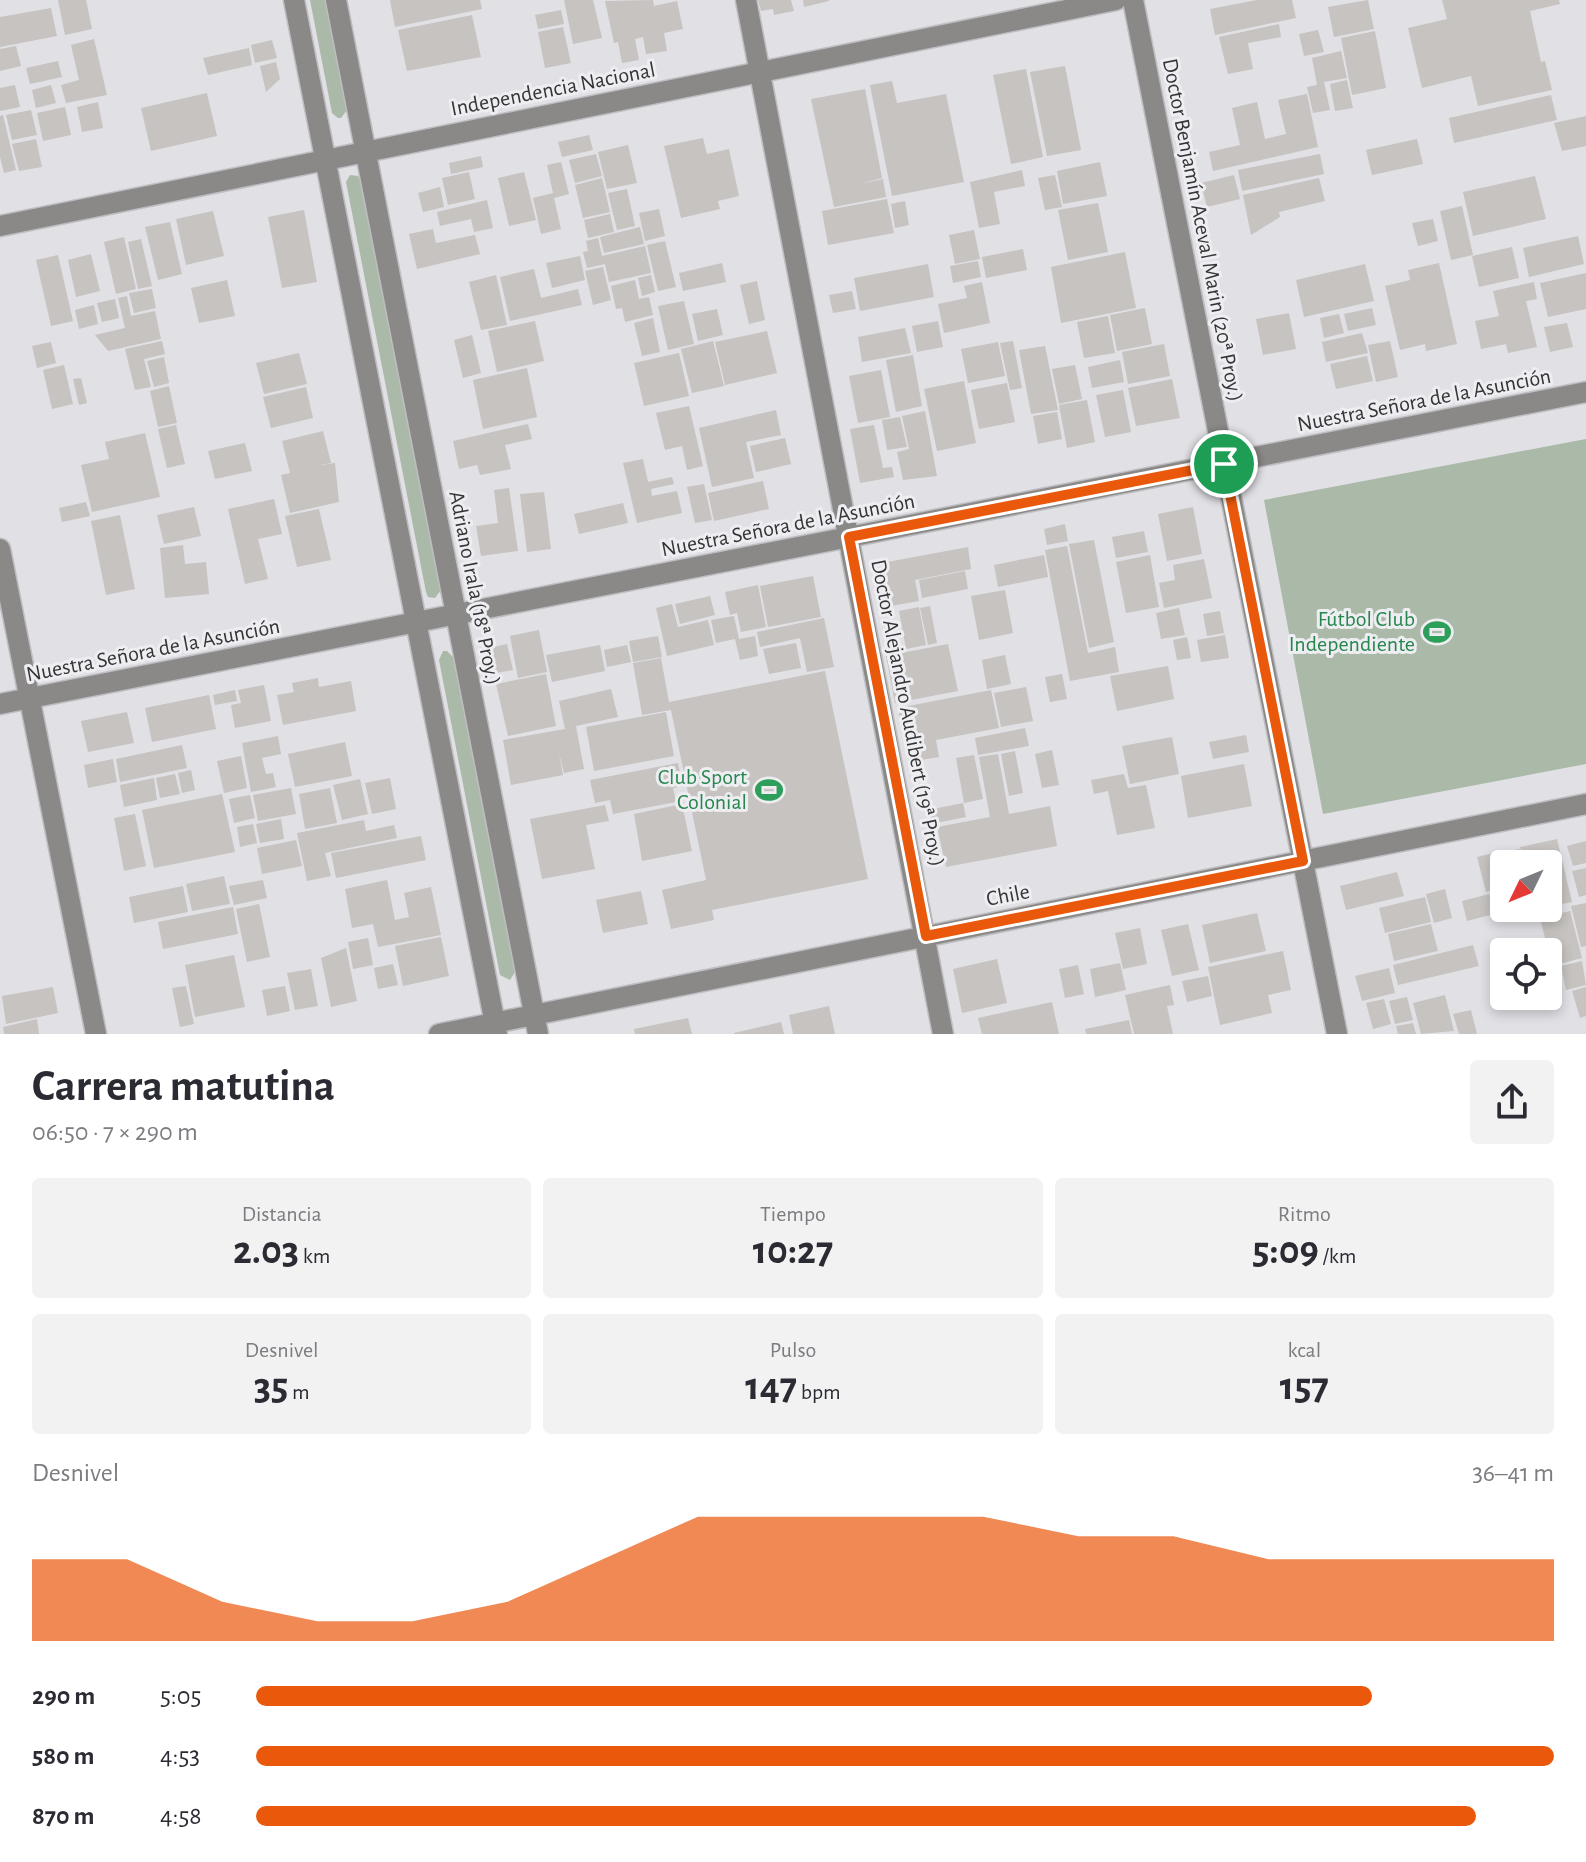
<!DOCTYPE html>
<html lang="es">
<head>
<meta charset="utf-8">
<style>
  body { margin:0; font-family:"Alegreya Sans",sans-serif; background:#f2f2f3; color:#2b2b33; height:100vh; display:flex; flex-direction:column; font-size:30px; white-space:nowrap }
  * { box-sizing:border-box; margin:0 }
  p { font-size:26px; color:#7c7c81 }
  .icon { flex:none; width:44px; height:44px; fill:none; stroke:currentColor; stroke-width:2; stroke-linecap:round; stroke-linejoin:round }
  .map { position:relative; height:1034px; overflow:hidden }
  .drawer { display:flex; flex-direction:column; background:#fff; flex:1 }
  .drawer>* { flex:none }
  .needle { width:52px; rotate:227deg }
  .controls { position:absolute; left:1490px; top:850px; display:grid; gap:16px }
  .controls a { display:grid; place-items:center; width:72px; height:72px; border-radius:8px; background:#fff; box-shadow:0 4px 12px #0003; font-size:40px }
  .pin { position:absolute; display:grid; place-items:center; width:68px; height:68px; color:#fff; margin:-34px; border:4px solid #fff; border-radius:50%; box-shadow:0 2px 8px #0007 }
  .round { display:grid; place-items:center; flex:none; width:84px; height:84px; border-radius:8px; background:#f2f2f3 }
  .head { display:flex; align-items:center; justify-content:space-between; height:136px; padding:0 32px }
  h1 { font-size:44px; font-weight:600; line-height:60px }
  .metrics { display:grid; grid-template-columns:repeat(3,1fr); gap:12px; height:136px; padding:8px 32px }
  .metrics div { display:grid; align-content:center; border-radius:8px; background:#f2f2f3; text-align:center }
  .metrics b { font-size:40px; font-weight:600 }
  .metrics small { font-size:22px; font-weight:400 }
  .metrics p { font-size:22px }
  .chart { height:224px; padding:16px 32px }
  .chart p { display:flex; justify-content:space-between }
  .chart svg { width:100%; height:144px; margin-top:8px; fill:#ea580c; opacity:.7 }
  ul { padding:0 32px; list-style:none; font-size:26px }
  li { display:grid; grid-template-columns:128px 96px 1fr; align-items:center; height:60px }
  li i { height:20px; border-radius:10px; background:#ea580c }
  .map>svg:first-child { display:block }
  .grass { fill:#abb9a9 }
  .building { fill:#c6c3c0 }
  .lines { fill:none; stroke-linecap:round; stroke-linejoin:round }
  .minor-casing { stroke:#bebec2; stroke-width:23 }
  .minor { stroke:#8b8988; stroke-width:20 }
  .route-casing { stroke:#fff; stroke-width:16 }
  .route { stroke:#ea580c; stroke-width:10 }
  .labels { text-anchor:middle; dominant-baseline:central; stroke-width:6; stroke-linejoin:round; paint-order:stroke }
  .street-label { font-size:22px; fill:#353536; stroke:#eeeef2 }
  .leisure-label { font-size:22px; fill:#27864d; stroke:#eeeef2; text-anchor:end }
</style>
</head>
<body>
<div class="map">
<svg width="1586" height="1034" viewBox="0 0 1586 1034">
  <rect width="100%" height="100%" fill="#e0e0e5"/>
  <path class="grass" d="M310 0H326L347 110 341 118H338L332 113Z
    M350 175 358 176 360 180 441 590 435 598 428 597 426 592 346 182Z
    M1586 439V764L1323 814 1264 500Z
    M443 651H447L453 657 515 972 510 980 500 975 439 660Z"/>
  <path class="building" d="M58 0H86L92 29 65 35Z
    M390 0H480L482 9 395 27Z
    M564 0H593L602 38 573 44Z
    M653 0 654 6 677 1 683 29 664 33 667 51 646 54 643 37 635 39 639 60 622 63 618 42 614 43 605 1Z
    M758 0H791L794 11 774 15 773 9 761 11Z
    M803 0H829V1L804 7Z
    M1257 0H1292L1296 18 1215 35 1210 9Z
    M1368 0 1374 29 1334 37 1328 7Z
    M1442 0H1559L1560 4 1530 11 1541 62 1545 61 1552 90 1478 106 1471 76 1422 88 1408 28 1447 19Z
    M51 8 57 36 0 47V17Z
    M561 10 564 24 538 29 535 15Z
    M472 15 481 57 407 71 398 30Z
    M1279 24 1281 37 1248 43 1253 69 1228 74 1219 37Z
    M563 27 571 63 545 68 538 32Z
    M1318 30 1324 52 1304 56 1299 34Z
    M1375 31 1386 88 1352 95 1341 38Z
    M94 39 107 95 66 103 61 85 79 80 71 45Z
    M272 40 277 58 255 63 251 45Z
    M16 46 21 66 0 71V49Z
    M249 48 252 65 208 75 203 58Z
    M1341 51 1347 78 1324 82 1330 110 1313 113 1307 87 1317 85 1312 58Z
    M58 61 62 77 30 84 26 68Z
    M276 62 280 79 266 92 260 66Z
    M1065 66 1081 150 1047 156 1030 72Z
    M1026 69 1043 157 1011 164 993 75Z
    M1347 80 1353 108 1335 111 1330 84Z
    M892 81 897 103 946 94 964 182 892 196 870 85Z
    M15 85 20 107 0 111V88Z
    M51 85 56 103 36 108 32 90Z
    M865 89 882 178 859 184 883 179 886 197 834 207 811 99Z
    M207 93 217 136 151 151 141 108Z
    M1307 94 1318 147 1213 171 1209 152 1240 145 1232 108 1257 102 1265 139 1286 134 1278 100Z
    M1551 95 1557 120 1454 143 1449 118Z
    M98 102 103 128 82 132 77 107Z
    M65 107 71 135 43 141 37 113Z
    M31 110 37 135 12 140 6 115Z
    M3 115 16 170 4 173 0 157V116Z
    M1586 116V146L1562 151 1554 123Z
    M589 135 593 150 562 157 558 142Z
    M703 138 707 154 729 149 739 196 718 201 720 209 681 218 664 146Z
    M36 139 42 167 19 171 12 144Z
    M1417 139 1423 164 1372 175 1366 150Z
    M628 145 637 183 607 189 598 152Z
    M596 154 602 176 575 183 569 160Z
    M1320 154 1324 174 1242 191 1238 170Z
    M481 156 483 167 451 174 449 163Z
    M561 162 569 194 554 198 561 229 541 234 533 198 553 193 547 165Z
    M1100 162 1107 196 1063 204 1057 171Z
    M1022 170 1025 186 994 192 1000 224 979 228 970 182Z
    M469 172 475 199 448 205 442 178Z
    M524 172 536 220 509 226 498 178Z
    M1055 175 1062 207 1045 210 1038 178Z
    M1234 175 1240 199 1207 207 1201 183Z
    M1535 176 1546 219 1473 236 1463 192Z
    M602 178 610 212 583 218 575 185Z
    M1319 178 1325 201 1279 212 1280 217 1251 235 1243 195Z
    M440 187 444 207 423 212 418 193Z
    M627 189 635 226 617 230 608 193Z
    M887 199 894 233 828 245 822 211Z
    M487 200 493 228 474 232 471 219 440 226 437 212Z
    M905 201 909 225 895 228 891 204Z
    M1098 203 1108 252 1068 260 1058 210Z
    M1462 206 1473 255 1451 260 1440 211Z
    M659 209 665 236 645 241 639 213Z
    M304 210 317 282 282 288 268 217Z
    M213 211 224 256 186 265 176 219Z
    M610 214 614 232 588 238 584 220Z
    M1433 219 1438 241 1418 246 1412 223Z
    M170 222 182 274 158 280 145 227Z
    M640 227 644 244 604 253 600 237Z
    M433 229 436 243 475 235 480 254 417 269 409 234Z
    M974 230 980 259 955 264 949 235Z
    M1578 236 1584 264 1529 277 1523 248Z
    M124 237 136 289 116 294 104 242Z
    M598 238 602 256 645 246 651 273 609 282 605 264 587 268 583 252 588 251 586 241Z
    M141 239 152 286 138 289 128 242Z
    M665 241 676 287 658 291 647 245Z
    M1512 247 1519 278 1479 287 1472 256Z
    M1023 249 1027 270 986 278 982 257Z
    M1125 252 1136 308 1061 323 1051 267Z
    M91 254 100 291 76 297 68 260Z
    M58 255 73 321 51 326 36 260Z
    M580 256 585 280 552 288 546 263Z
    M978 261 981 277 953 283 950 266Z
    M722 263 726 282 683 291 679 273Z
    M1439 263 1457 344 1426 351 1425 344 1400 350 1385 286 1410 280 1408 270Z
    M928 264 934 297 860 311 854 278Z
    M1365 264 1374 301 1304 317 1296 280Z
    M603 267 611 300 593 305 585 271Z
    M534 269 541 298 578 289 582 305 510 321 500 277Z
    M1586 273V309L1548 317 1540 283Z
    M496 275 507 325 481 330 469 282Z
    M651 275 655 292 642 296 638 278Z
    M227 280 235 316 199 323 191 288Z
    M635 280 639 299 649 297 653 315 625 322 622 308 616 309 611 286Z
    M757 281 765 320 749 324 740 285Z
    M982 282 990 323 944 333 938 304 967 298 964 286Z
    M1534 282 1537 299 1526 301 1537 347 1508 353 1506 344 1481 349 1475 321 1499 316 1493 291Z
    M152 289 156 308 134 313 129 293Z
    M852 291 856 309 833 313 829 295Z
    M127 296 131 316 155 311 161 339 108 351 95 335 125 328 118 298Z
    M115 299 119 318 102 322 97 303Z
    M684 301 694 344 668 350 658 306Z
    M94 305 98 324 79 329 75 310Z
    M1145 308 1152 344 1117 351 1110 315Z
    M1372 308 1376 325 1348 331 1344 314Z
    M717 309 723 335 698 341 692 314Z
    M1289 313 1296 349 1263 355 1256 319Z
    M1339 314 1344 333 1324 338 1320 318Z
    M1108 316 1115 353 1084 358 1077 322Z
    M653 318 660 352 642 356 634 323Z
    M535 321 544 361 497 372 488 331Z
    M938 321 943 347 917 352 912 326Z
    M1567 323 1573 347 1550 352 1544 327Z
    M905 328 911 353 862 362 858 337Z
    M767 331 777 373 725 385 715 342Z
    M1362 333 1368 353 1326 362 1322 342Z
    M472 335 481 373 463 378 454 340Z
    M162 341 165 354 144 359 151 387 135 390 125 349Z
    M713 341 724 386 692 393 681 349Z
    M1013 341 1022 388 1010 390 1000 343Z
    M1390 341 1398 377 1376 382 1368 345Z
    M51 342 56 363 37 368 32 346Z
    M998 342 1005 376 968 383 961 349Z
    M1164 344 1170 376 1128 384 1122 352Z
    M1045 346 1058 410 1031 414 1019 350Z
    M299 353 307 384 264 394 256 363Z
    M679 353 689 396 644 406 634 363Z
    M913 355 922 406 896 412 886 360Z
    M1367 356 1373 381 1336 389 1330 364Z
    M164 357 169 383 154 387 147 361Z
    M1120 360 1124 382 1092 388 1088 367Z
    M64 365 73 404 52 409 43 370Z
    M1075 365 1082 399 1059 404 1052 369Z
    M527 368 537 417 483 429 473 380Z
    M881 370 890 417 858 423 849 376Z
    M81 378 87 403 79 405 73 379Z
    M1172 379 1180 418 1136 426 1128 388Z
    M964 381 976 443 937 451 924 389Z
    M1007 383 1015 422 979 429 971 390Z
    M169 386 177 423 158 427 150 391Z
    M306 387 313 418 271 428 263 397Z
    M1123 390 1131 432 1105 437 1096 395Z
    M1087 400 1095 442 1067 448 1059 405Z
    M689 406 703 466 687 470 682 446 665 450 656 413Z
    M776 410 781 435 746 442 754 478 712 487 699 428Z
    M925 411 937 476 903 480 897 452 909 449 902 416Z
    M1057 412 1062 439 1038 444 1033 416Z
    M900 417 907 447 887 450 882 420Z
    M528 424 532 439 505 445 511 469 480 475 477 465 459 469 453 441Z
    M176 425 185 464 167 468 158 429Z
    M874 425 883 468 892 467 894 477 860 483 850 429Z
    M323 431 331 463 315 466 335 463 339 502 290 513 281 475 290 473 282 441Z
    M145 433 160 497 92 512 81 465 109 459 105 442Z
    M785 438 791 464 756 472 750 446Z
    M245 443 252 471 215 479 208 451Z
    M643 459 648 482 672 477 674 484 651 489 652 496 677 491 682 513 637 523 623 463Z
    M763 481 769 509 714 521 708 493Z
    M704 484 712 520 695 523 687 487Z
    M509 488 518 551 481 556 476 526 498 523 494 490Z
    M544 492 551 549 527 552 520 494Z
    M274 499 282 534 258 539 268 579 245 584 228 509Z
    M86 502 90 516 62 522 59 508Z
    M623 503 628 523 579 534 574 514Z
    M194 507 201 536 164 544 157 515Z
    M1193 507 1202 554 1167 561 1158 514Z
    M319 509 331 560 297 567 285 516Z
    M120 515 135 589 106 595 91 521Z
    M1065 524 1068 541 1047 545 1044 529Z
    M1144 531 1148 552 1116 558 1112 537Z
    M1094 540 1114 642 1089 648 1069 544Z
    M183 545 185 564 206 562 209 594 165 598 160 548Z
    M1067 546 1088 653 1115 647 1119 672 1070 681 1045 550Z
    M968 547 971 569 915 580 919 601 891 606 882 563Z
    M1044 555 1048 577 998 587 994 565Z
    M1150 555 1159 607 1126 613 1116 562Z
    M1204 559 1212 598 1164 608 1159 583 1175 580 1173 565Z
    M965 571 968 589 922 598 919 580Z
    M813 576 821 617 768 627 760 586Z
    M758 585 766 627 741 632 737 613 730 615 725 592Z
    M1005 590 1013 633 979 640 971 596Z
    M710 596 715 615 680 624 675 604Z
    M672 604 678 627 708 620 714 645 667 656 656 608Z
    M930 606 937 643 928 645 920 608Z
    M919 607 926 645 906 649 899 611Z
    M1179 608 1185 635 1161 639 1156 613Z
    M1220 611 1224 633 1207 636 1203 614Z
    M734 616 739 639 755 636 758 656 740 660 735 639 716 643 711 620Z
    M824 618 834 667 807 672 800 638 760 647 757 632Z
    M539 630 547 672 518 678 510 636Z
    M1225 635 1229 658 1201 662 1197 640Z
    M658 636 662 657 633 662 629 641Z
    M1187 637 1191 658 1177 660 1173 640Z
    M796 643 801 668 769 674 763 649Z
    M507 644 513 670 491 674 485 649Z
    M948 644 958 691 895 703 886 656Z
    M600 645 605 671 552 682 546 655Z
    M627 645 631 662 607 667 604 650Z
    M1005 655 1011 684 987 689 982 660Z
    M661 658 669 702 825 671 868 879 712 910 714 920 671 929 662 890 706 880 671 710 642 715 633 663Z
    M1168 666 1174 699 1117 711 1110 676Z
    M546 674 556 726 508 736 496 684Z
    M1062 674 1067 699 1050 702 1045 677Z
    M318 678 319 687 351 681 356 711 283 725 277 695 294 692 292 683Z
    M264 685 271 721 235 728 231 705 241 703 238 690Z
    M1026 687 1033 721 1001 727 994 693Z
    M611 689 618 717 576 726 584 769 564 773 559 753 563 775 511 785 503 740 565 729 559 701Z
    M235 690 237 701 215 705 213 695Z
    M991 690 999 728 936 740 939 757 909 762 898 708Z
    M209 695 216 729 152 742 145 708Z
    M127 712 134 743 88 752 81 721Z
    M666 712 674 756 594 771 586 727Z
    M1025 728 1029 746 978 755 975 738Z
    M1246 735 1249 752 1213 759 1209 742Z
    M278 736 281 754 262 758 266 774 273 773 276 787 251 792 242 743Z
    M1172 737 1179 774 1130 784 1122 746Z
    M345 742 352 776 295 787 288 754Z
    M182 745 187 768 120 782 116 759Z
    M1052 750 1059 785 1042 788 1035 754Z
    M1015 751 1023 793 1009 796 1001 754Z
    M998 754 1009 814 1050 806 1057 846 946 867 937 827 990 817 979 757Z
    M974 755 983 799 964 803 956 758Z
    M241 756 247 788 224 793 217 761Z
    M113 759 117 782 88 788 84 765Z
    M678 763 683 786 673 788 676 802 613 814 610 800 595 803 590 780Z
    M1244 764 1252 806 1188 818 1181 776Z
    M191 770 195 790 182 793 178 773Z
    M175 774 180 794 160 798 156 778Z
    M1124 774 1128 788 1146 785 1155 828 1117 835 1108 791 1094 794 1091 780Z
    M154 778 157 800 124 807 120 785Z
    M390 778 396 809 372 814 365 783Z
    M360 779 368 814 342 820 333 785Z
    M291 788 296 814 258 821 253 795Z
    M330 788 337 823 305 829 299 794Z
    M222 794 235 852 154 868 142 810Z
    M250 795 255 818 234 823 229 799Z
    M963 803 966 817 931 824 928 810Z
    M682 804 692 851 642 861 634 814Z
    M605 805 609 821 586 825 595 869 542 879 530 819Z
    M135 814 146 866 124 871 114 818Z
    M281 819 284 839 260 843 256 824Z
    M364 820 366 831 394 825 397 838 325 853 331 876 307 881 297 833Z
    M253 824 257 843 240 847 237 827Z
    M421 836 426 860 336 878 331 853Z
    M1557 839 1572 902 1548 907V864H1524L1520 847Z
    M296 840 302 866 262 874 257 848Z
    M1586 841V863L1573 866 1567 846Z
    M1520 849 1522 864H1504L1502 852Z
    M1497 852 1504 880V900L1495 902 1492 890 1486 892 1477 857Z
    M1586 868V895L1579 897 1572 871Z
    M1397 872 1404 896 1346 910 1340 886Z
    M224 876 230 904 192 911 186 884Z
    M263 880 267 898 234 905 229 886Z
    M387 880 395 920 409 917 404 893 431 887 441 935 378 947 373 924 352 928 345 889Z
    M183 886 188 912 134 923 129 897Z
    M1445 889 1452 918 1434 923 1426 894Z
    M641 891 648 924 603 933 596 900Z
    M1489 894 1494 914 1467 921 1462 901Z
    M1425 897 1431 922 1385 933 1379 908Z
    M1586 903V946L1581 947 1571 906Z
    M259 904 270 957 247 962 236 909Z
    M233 907 238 934 163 949 158 922Z
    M1570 911 1582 958 1552 966 1540 918Z
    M1257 913 1266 951 1210 963 1202 925Z
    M1188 924 1199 970 1172 976 1161 930Z
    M1431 924 1438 951 1394 961 1388 934Z
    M1140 928 1147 964 1123 969 1115 933Z
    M441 937 449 976 403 986 395 946Z
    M368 938 373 965 353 969 348 942Z
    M1473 945 1479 966 1398 985 1393 965Z
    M346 948 357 1001 331 1007 321 958Z
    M1283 951 1291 990 1268 995 1272 1013 1220 1025 1208 967Z
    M234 955 245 1007 195 1017 185 965Z
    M997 959 1007 1003 962 1013 953 969Z
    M1582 961 1586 985 1566 990 1561 966Z
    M1120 963 1126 990 1095 997 1090 969Z
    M393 964 398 985 378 989 374 968Z
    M1078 965 1084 994 1065 998 1059 969Z
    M1389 968 1395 993 1362 1001 1355 976Z
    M311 969 318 1006 295 1010 287 973Z
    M1208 976 1212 996 1187 1002 1182 981Z
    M1170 985 1174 1005 1167 1006 1173 1034H1134L1125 995Z
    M186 986 194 1024 180 1027 172 988Z
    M285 986 290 1011 267 1016 262 990Z
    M53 987 58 1013 6 1024 2 996Z
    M1586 987V1016L1580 1018 1572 991Z
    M1445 995 1454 1031 1421 1034 1413 1003Z
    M1407 997 1413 1020 1395 1024 1389 1001Z
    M1384 999 1391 1024 1373 1029 1366 1003Z
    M1052 1002 1059 1034H982L978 1018Z
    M829 1006 835 1034H793L789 1015Z
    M1471 1010 1477 1034H1459L1453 1014Z
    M688 1018 692 1034H635L634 1029Z
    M37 1019 39 1034H4L3 1027Z
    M1129 1020 1132 1034H1086L1085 1029Z
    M781 1022 784 1034H734V1033Z
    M1413 1023 1416 1034H1398L1396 1026Z"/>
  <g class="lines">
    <g class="minor-casing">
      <path id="minor" d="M294 0 497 1034
        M336 0 538 1034
        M746 0 943 1034
        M1133 0 1337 1034
        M0 226 1116 0
        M0 549 96 1034
        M0 704 1586 392
        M439 1034 1586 804"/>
    </g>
    <use href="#minor" class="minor"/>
  </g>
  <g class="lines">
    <g class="route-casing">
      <path id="route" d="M1224 464 1303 861 926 936 849 537Z"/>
    </g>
    <use href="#route" class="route"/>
  </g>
  <defs>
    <g id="stadium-bare" transform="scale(2.16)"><path d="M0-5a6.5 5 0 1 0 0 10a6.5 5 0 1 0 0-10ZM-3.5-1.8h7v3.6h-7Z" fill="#2e9e5b" stroke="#eeeef2" stroke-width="2.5" paint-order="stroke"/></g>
  </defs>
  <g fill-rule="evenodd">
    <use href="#stadium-bare" x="1437" y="632"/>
    <use href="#stadium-bare" x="769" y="790"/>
  </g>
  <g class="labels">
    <g class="street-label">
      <text transform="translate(553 89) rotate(-11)">Independencia Nacional</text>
      <text transform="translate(1203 230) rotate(79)">Doctor Benjamín Aceval Marin (20ª Proy.)</text>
      <text transform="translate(1424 400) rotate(-11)">Nuestra Señora de la Asunción</text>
      <text transform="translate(788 525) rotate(-11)">Nuestra Señora de la Asunción</text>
      <text transform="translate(475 588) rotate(79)">Adriano Irala (18ª Proy.)</text>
      <text transform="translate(153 650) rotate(-11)">Nuestra Señora de la Asunción</text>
      <text transform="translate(908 713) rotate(79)">Doctor Alejandro Audibert (19ª Proy.)</text>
      <text transform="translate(1008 895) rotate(-11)">Chile</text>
    </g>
    <g class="leisure-label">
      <text x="1415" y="619">Fútbol Club<tspan x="1415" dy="25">Independiente</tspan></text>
      <text x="747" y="777">Club Sport<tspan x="747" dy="25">Colonial</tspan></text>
    </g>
  </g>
</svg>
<div class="controls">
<a><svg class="needle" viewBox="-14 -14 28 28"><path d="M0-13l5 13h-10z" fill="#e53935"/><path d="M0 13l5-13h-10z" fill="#7c7c81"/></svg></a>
<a><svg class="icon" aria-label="locate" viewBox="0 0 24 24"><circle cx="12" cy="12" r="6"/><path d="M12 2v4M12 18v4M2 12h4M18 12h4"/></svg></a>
</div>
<div class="pin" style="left:1224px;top:464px;background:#1e9e55"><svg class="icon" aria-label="arrive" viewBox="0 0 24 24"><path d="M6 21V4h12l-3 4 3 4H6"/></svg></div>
</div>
<section class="drawer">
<div class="head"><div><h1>Carrera matutina</h1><p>06:50 · 7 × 290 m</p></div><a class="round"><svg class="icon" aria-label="share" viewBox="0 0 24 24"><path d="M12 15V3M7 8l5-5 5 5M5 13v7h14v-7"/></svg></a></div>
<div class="metrics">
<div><p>Distancia</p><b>2.03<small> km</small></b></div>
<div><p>Tiempo</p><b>10:27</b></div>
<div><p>Ritmo</p><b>5:09<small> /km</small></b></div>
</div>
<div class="metrics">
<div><p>Desnivel</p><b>35<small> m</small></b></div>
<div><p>Pulso</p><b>147<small> bpm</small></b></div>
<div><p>kcal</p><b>157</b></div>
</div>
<div class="chart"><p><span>Desnivel</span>36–41 m</p>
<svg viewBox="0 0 160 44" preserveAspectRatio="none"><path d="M0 44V19L10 19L20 32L30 38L40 38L50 32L60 19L70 6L80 6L90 6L100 6L110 12L120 12L130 19L140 19L150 19L160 19V44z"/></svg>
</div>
<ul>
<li><b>290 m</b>5:05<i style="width:86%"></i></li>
<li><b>580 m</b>4:53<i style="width:100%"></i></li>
<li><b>870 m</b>4:58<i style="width:94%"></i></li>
</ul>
</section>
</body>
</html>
